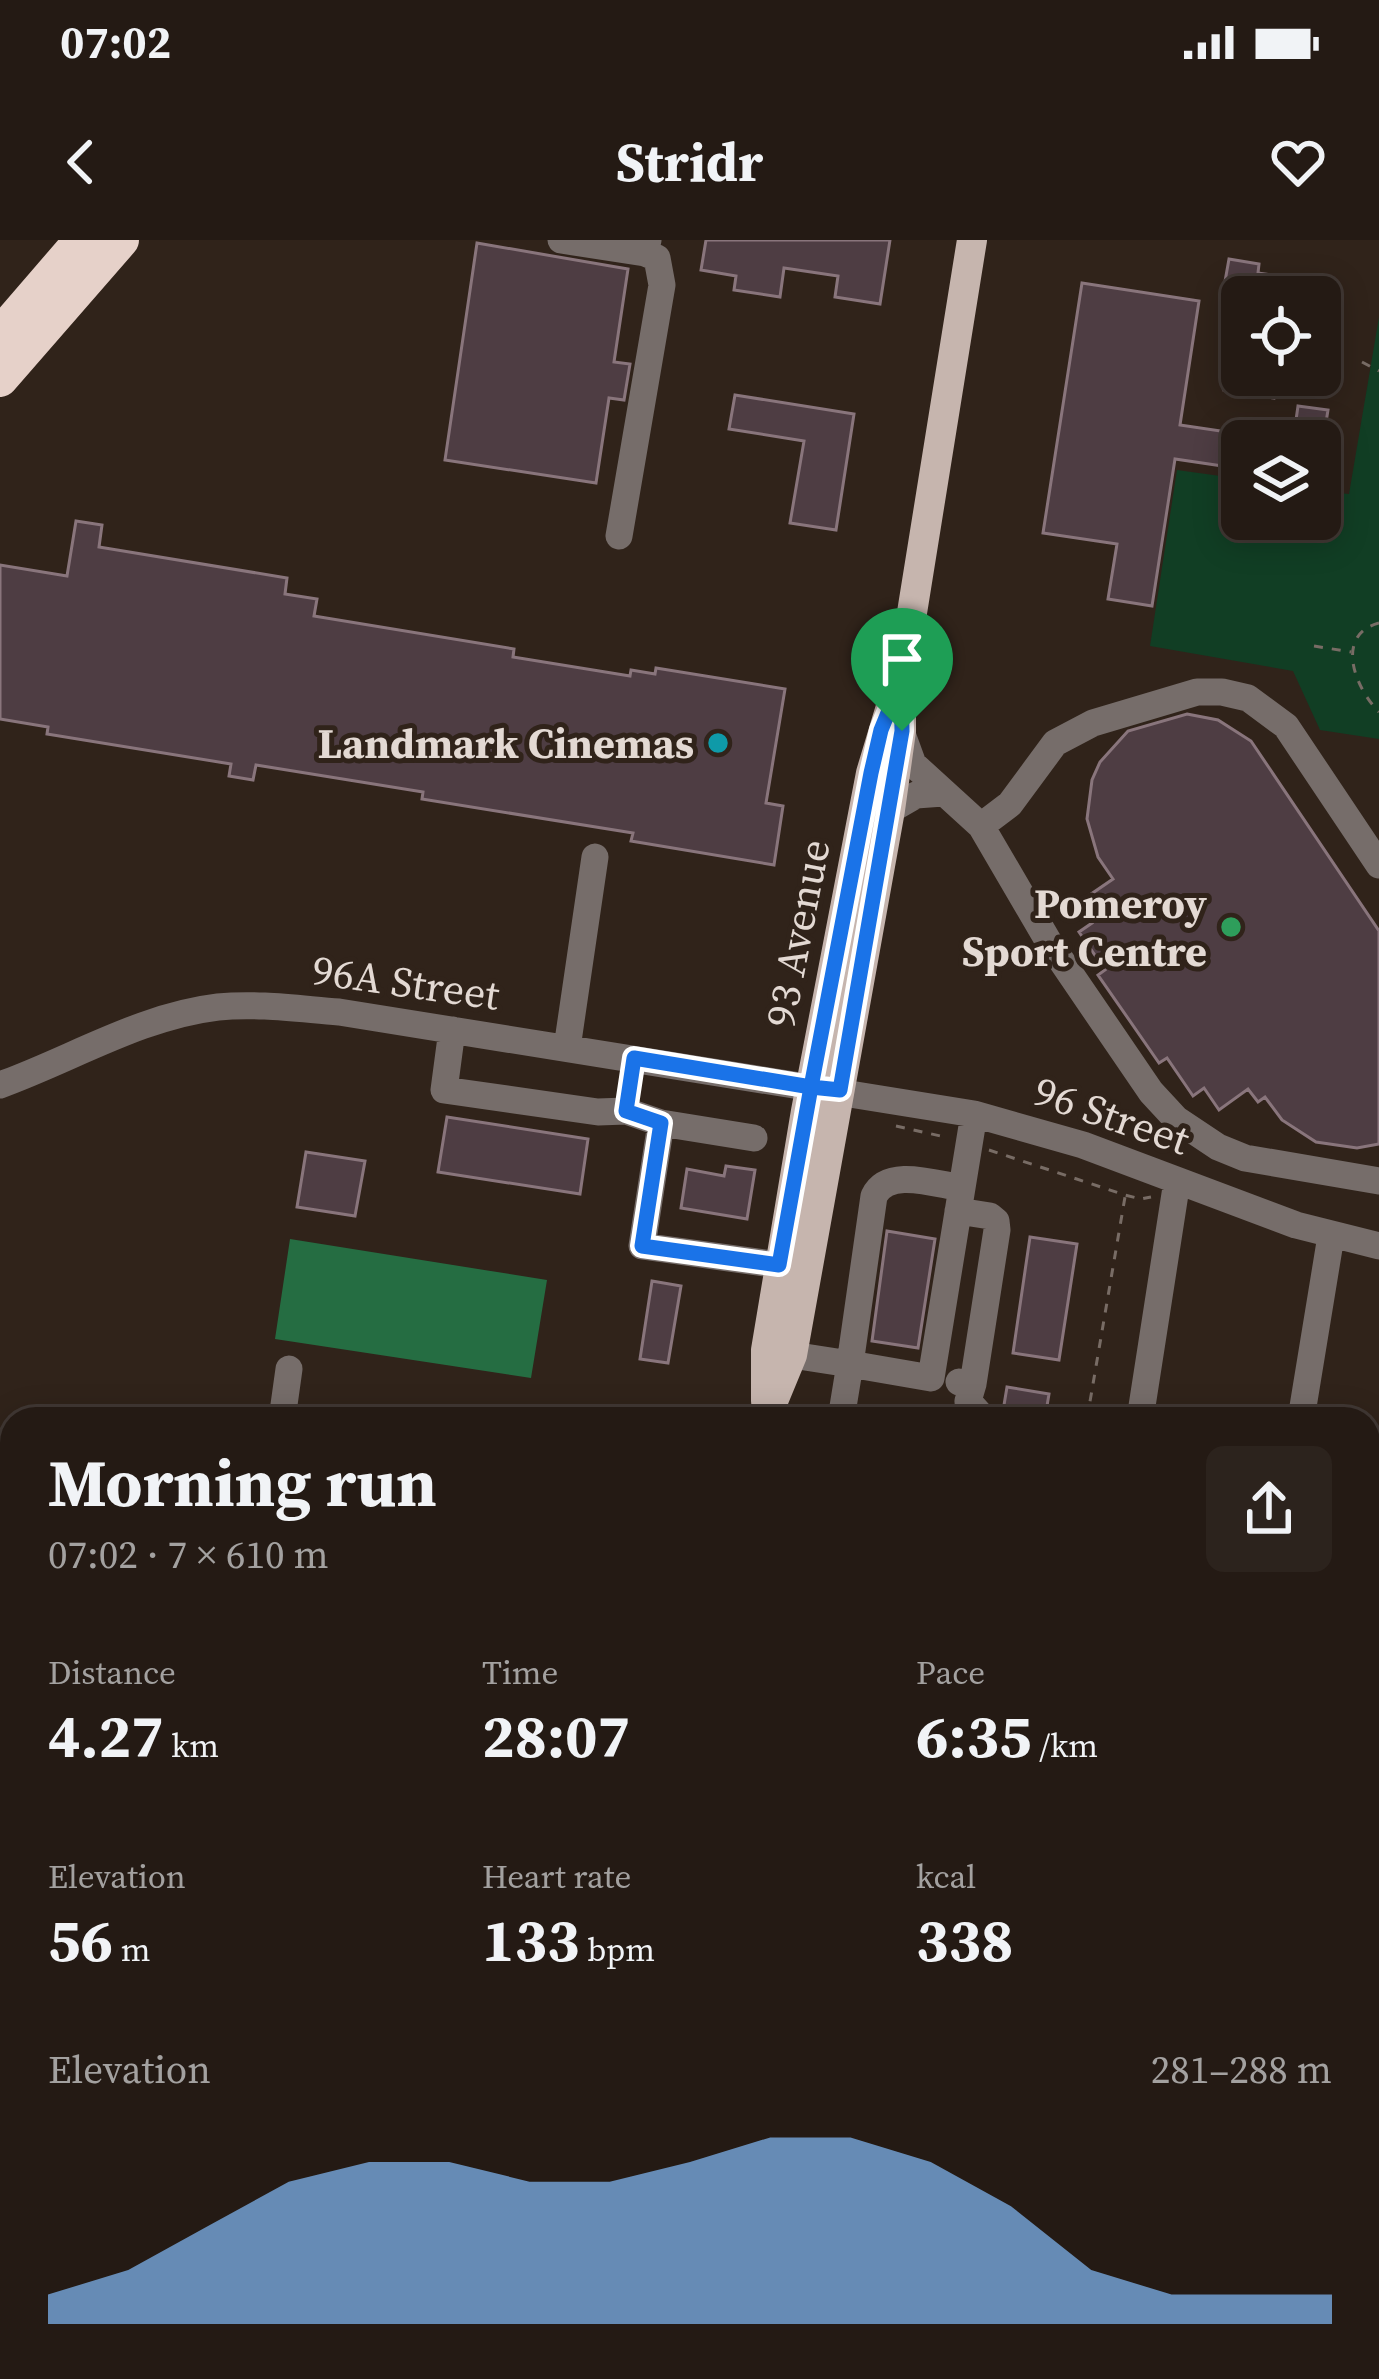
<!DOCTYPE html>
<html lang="en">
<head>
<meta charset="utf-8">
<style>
  body { margin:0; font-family:"Source Serif 4",serif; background:#2c231d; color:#f1f3f6; height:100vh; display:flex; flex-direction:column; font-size:45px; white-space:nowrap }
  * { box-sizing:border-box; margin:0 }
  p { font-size:39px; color:#a3a1a0 }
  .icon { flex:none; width:66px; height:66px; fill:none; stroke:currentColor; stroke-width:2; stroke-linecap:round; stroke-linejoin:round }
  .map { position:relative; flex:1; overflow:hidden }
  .side { position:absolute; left:0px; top:1167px; width:1380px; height:972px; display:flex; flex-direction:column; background:#241a14; border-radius:36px 36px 0 0; box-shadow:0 6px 30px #0003,0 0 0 3px #413834 }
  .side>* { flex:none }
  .buttons { position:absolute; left:1221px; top:36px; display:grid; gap:24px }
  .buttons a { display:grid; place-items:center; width:120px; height:120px; border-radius:18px; background:#241a14; box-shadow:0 6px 30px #0003,0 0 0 3px #413834; font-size:60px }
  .pin { position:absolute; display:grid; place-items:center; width:102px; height:102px; color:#fff; margin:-123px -51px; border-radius:50% 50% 50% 0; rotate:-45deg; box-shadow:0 0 12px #0007 }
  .pin .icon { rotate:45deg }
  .round { display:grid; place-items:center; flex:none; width:126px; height:126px; border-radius:18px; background:#2c231d }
  .headline { display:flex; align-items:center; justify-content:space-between; height:204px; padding:0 48px }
  h1 { font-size:66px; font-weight:700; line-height:90px }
  .metrics { display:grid; grid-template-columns:repeat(3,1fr); gap:18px; height:204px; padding:12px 48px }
  .metrics div { display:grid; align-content:center }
  .metrics b { font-size:60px; font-weight:700 }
  .metrics small { font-size:33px; font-weight:400 }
  .metrics p { font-size:33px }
  .chart { height:336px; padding:24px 48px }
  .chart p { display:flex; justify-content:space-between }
  .chart svg { width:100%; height:216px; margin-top:12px; fill:#82bcfa; opacity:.7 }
  .status { display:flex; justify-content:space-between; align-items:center; height:84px; padding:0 60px; background:#241a14; direction:ltr }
  .status svg { height:33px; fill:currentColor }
  header { display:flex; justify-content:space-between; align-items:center; height:156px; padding:0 48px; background:#241a14; font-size:54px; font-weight:700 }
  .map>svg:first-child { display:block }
  .green { fill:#113e24 }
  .forest { fill:#256d42 }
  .building { fill:#4e3d43; stroke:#89757c; stroke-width:3 }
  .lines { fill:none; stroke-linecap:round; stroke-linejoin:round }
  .path { stroke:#786c65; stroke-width:3; stroke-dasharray:9 9; stroke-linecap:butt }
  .minor { stroke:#766d6a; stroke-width:27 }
  .major { stroke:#c6b5ae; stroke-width:30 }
  .highway { stroke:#e6d1c9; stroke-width:36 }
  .route-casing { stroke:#fff; stroke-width:24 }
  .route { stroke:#1a73e8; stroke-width:15 }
  .culture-dot { fill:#0f9aa8; stroke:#30231a; stroke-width:4.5 }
  .leisure-dot { fill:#2e9e5b; stroke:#30231a; stroke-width:4.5 }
  .labels { text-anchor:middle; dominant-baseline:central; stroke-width:10; stroke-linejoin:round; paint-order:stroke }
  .poi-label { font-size:42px; font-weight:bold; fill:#e3d9d3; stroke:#30231a; text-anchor:end }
  .street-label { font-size:42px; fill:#e3d9d3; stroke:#30231a }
</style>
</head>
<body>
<div class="status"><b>07:02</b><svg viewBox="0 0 49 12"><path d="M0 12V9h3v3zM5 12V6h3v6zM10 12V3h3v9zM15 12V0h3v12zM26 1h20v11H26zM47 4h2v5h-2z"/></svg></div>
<header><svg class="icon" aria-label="back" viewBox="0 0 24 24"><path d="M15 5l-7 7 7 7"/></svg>Stridr<svg class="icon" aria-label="heart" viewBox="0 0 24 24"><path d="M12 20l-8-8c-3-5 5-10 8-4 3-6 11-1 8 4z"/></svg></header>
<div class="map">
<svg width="1379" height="2139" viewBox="0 0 1379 2139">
  <rect width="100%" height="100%" fill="#30231a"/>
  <path class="green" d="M1379 77V499L1320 490 1293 431 1150 406 1177 230 1242 239V279H1320V251L1349 254Z
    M1368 2021 1379 2023V2139H644L647 2127H1368Z"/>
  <path class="forest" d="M290 999 547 1040 531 1138 275 1099Z
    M1368 2040 1379 2041V2139H1258L1256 2127H1368Z"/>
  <path class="building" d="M706 0H890L880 64 835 57 838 36 784 28 780 57 734 50 736 36 701 30Z
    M477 3 628 29 614 122 630 124 624 160 609 158 596 243 445 220Z
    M1229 19 1259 24 1258 33 1293 38 1290 57H1238L1240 49 1224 47Z
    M1082 43 1199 61 1180 185 1241 194 1236 228 1175 219 1152 366 1108 359 1117 304 1043 293Z
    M1234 85 1242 86V135H1278L1274 158 1224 150 1230 110 1220 108 1223 91 1233 92Z
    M735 155 854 174 836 290 790 283 804 201 729 189Z
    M1298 166 1328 170 1323 201H1293Z
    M76 281 102 285 99 307 287 338 285 354 317 359 314 376 514 409 513 417 630 436 631 430 655 434 656 428 785 449 766 563 783 566 774 625 631 601 633 593 422 559 423 552 256 525 253 540 229 536 231 524 47 494 48 487 0 479V325L67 336Z
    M1187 474 1218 480 1251 501 1379 691V904L1357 908 1316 902 1282 880 1265 857 1258 862 1248 849 1219 870 1204 848 1193 856 1167 818 1159 823 1098 735 1105 730 1079 692 1092 683 1078 663 1113 639 1098 617 1087 579 1092 540 1100 522 1128 491Z
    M447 877 588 899 580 954 438 932Z
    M306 912 365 921 355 976 297 967Z
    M726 926 755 930 747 979 681 968 687 929 724 936Z
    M887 991 935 999 918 1108 872 1101Z
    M1030 997 1077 1004 1059 1120 1013 1113Z
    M652 1041 681 1046 668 1123 640 1119Z
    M1007 1147 1049 1154 1045 1178 1003 1171Z"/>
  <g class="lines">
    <path class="path" d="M1362 122 1379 131
      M1379 383C1334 395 1355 448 1379 472
      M1314 406 1351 412
      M896 886 945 897
      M989 910 1125 955 1141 959 1151 957
      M1087 1179 1125 957
      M1368 2027 1379 2029
      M757 2127 783 2139
      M823 2127 826 2139
      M643 2139 645 2127"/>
    <path class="minor" d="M561 0 645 13 648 0
      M619 296 662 45 657 18 645 13
      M901 491 913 524 981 586 1050 704 1151 852 1176 879 1218 907 1245 918 1379 941
      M890 570 916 555 943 553
      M981 586 1010 564 1055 503 1093 483 1197 452H1222L1248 458 1286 486 1379 625
      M452 790 444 850 598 872 626 871 661 883
      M567 808 595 617
      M0 845C72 819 141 776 218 767 258 763 299 769 339 772L974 874 1083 905 1296 985 1379 1006
      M754 898 661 883 642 1006 779 1025
      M958 971 990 976 996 981 997 990 973 1144
      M792 1115 850 1124 874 956C888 927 935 944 962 948
      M959 1142 973 1144 968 1161 984 1179
      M282 1179 289 1129
      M841 1179 850 1124 931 1138 974 874
      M1140 1179 1177 941
      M1301 1179 1331 996
      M1368 1499 1379 1501
      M0 1722 12 1726
      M1368 1765 1379 1697
      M0 1888 12 1890
      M1368 1996 1379 1998
      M0 2054 12 2056
      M460 2127 537 2139
      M66 2139 68 2127"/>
    <path class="major" d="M766 1161V1110L806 871 871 533 893 460
      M766 1178 792 1115 890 570 901 491V441L972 0
      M612 2139 614 2127"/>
    <path class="highway" d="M0 95 82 0
      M0 139 121 0"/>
  </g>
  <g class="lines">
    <g class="route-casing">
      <path id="route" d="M902 491 840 850 811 847 779 1025 642 1006 661 883 626 871 634 818 811 847 871 533 881 490 901 441 902 491"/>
    </g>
    <use href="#route" class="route"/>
  </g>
  <circle class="culture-dot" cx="718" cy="503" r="12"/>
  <circle class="leisure-dot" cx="1231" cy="687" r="12"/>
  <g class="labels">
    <g class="poi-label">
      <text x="694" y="503">Landmark Cinemas</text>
      <text x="1207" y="663">Pomeroy<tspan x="1207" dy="48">Sport Centre</tspan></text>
    </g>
    <g class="street-label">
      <text transform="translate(797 693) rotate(-79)">93 Avenue</text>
      <text transform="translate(406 742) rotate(8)">96A Street</text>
      <text transform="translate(1112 875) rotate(19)">96 Street</text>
    </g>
  </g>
</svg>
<div class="buttons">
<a><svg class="icon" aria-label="locate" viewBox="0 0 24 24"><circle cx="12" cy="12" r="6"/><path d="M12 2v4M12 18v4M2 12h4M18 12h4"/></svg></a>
<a><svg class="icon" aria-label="layers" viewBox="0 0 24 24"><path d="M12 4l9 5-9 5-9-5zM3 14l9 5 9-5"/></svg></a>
</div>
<div class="pin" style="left:902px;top:491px;background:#1e9e55"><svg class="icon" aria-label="arrive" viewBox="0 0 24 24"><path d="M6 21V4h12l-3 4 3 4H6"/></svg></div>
<section class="side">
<div class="headline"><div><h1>Morning run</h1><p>07:02 · 7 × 610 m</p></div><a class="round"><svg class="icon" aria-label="share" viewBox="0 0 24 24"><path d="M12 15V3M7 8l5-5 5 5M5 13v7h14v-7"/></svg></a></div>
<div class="metrics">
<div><p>Distance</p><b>4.27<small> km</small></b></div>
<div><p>Time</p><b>28:07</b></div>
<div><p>Pace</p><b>6:35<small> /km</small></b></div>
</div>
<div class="metrics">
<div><p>Elevation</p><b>56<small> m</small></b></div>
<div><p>Heart rate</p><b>133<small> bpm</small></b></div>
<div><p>kcal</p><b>338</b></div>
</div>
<div class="chart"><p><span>Elevation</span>281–288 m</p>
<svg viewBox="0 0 160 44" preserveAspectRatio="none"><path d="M0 44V38L10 33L20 24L30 15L40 11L50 11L60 15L70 15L80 11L90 6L100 6L110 11L120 20L130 33L140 38L150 38L160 38V44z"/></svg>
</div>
</section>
</div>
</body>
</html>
